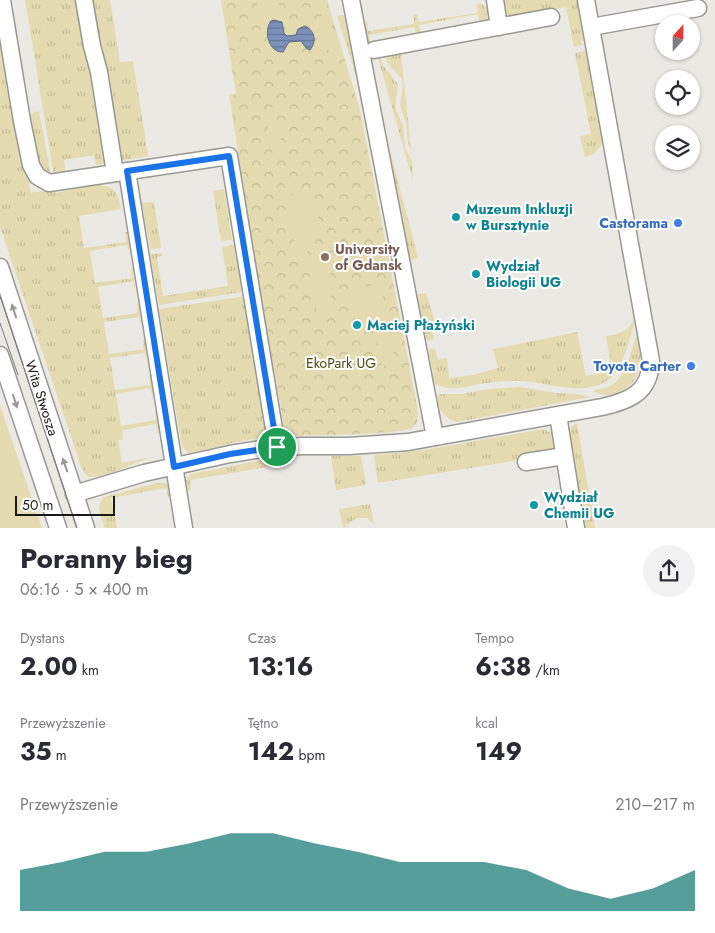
<!DOCTYPE html>
<html lang="pl">
<head>
<meta charset="utf-8">
<style>
  body { margin:0; font-family:Jost,sans-serif; background:#f2f2f3; color:#2b2b33; height:100vh; display:flex; flex-direction:column; font-size:19px; white-space:nowrap }
  * { box-sizing:border-box; margin:0 }
  p { font-size:16px; color:#7c7c81 }
  .icon { flex:none; width:28px; height:28px; fill:none; stroke:currentColor; stroke-width:2; stroke-linecap:round; stroke-linejoin:round }
  .map { position:relative; height:528px; overflow:hidden }
  .drawer { display:flex; flex-direction:column; background:#fff; flex:1 }
  .drawer>* { flex:none }
  .needle { width:32px; rotate:21deg }
  .tools { position:absolute; left:655px; top:15px; display:grid; gap:10px }
  .tools a { display:grid; place-items:center; width:45px; height:45px; border-radius:50%; background:#fff; box-shadow:0 1px 4px #0004; font-size:25px }
  .scale { position:absolute; left:15px; bottom:12px; width:100px; box-sizing:border-box; padding-left:5px; border:2px solid #1a1a18; border-top:0; font-size:14px; line-height:18px; white-space:nowrap; color:#1a1a18; -webkit-text-stroke:4px #fff; paint-order:stroke }
  .pin { position:absolute; display:grid; place-items:center; width:42px; height:42px; color:#fff; margin:-21px; border:2px solid #fff; border-radius:50%; box-shadow:0 1px 5px #0007 }
  .round { display:grid; place-items:center; flex:none; width:52px; height:52px; border-radius:26px; background:#f2f2f3 }
  .head { display:flex; align-items:center; justify-content:space-between; height:85px; padding:0 20px }
  h1 { font-size:28px; font-weight:700; line-height:38px }
  .metrics { display:grid; grid-template-columns:repeat(3,1fr); gap:8px; height:85px; padding:5px 20px }
  .metrics div { display:grid; align-content:center }
  .metrics b { font-size:25px; font-weight:700 }
  .metrics small { font-size:14px; font-weight:400 }
  .metrics p { font-size:14px }
  .chart { height:140px; padding:10px 20px }
  .chart p { display:flex; justify-content:space-between }
  .chart svg { width:100%; height:90px; margin-top:5px; fill:#0f766e; opacity:.7 }
  .map>svg:first-child { display:block }
  .grass { fill:url(#grass-tufts) }
  .forest { fill:url(#forest-crowns) }
  .garden { fill:#e4dcb0 }
  .water { fill:url(#water-rules); stroke:#5f6d89 }
  .lines { fill:none; stroke-linecap:round; stroke-linejoin:round }
  .minor-casing { stroke:#999892; stroke-width:19 }
  .minor { stroke:#fff; stroke-width:16 }
  .tram { stroke:#7b7b77; stroke-width:1 }
  .oneway { fill:#989897 }
  .route-casing { stroke:#fff; stroke-width:10 }
  .route { stroke:#1a73e8; stroke-width:6 }
  .culture-dot { fill:#0f9aa8; stroke:#fff; stroke-width:2 }
  .shop-dot { fill:#3f7fe0; stroke:#fff; stroke-width:2 }
  .education-dot { fill:#8d6e63; stroke:#fff; stroke-width:2 }
  .labels { text-anchor:middle; dominant-baseline:central; stroke-width:4; stroke-linejoin:round; paint-order:stroke }
  .culture-label { font-size:14px; font-weight:bold; fill:#0d838f; stroke:#fff; text-anchor:start }
  .shop-label { font-size:14px; font-weight:bold; fill:#366cbe; stroke:#fff; text-anchor:end }
  .education-label { font-size:14px; font-weight:bold; fill:#785e54; stroke:#fff; text-anchor:start }
  .park-label { font-size:14px; fill:#51470d; stroke:#fff }
  .street-label { font-size:14px; fill:#1a1a18; stroke:#fff }
</style>
</head>
<body>
<div class="map">
<svg width="715" height="528" viewBox="0 0 715 528">
  <defs>
    <pattern id="grass-tufts" width="24" height="20" patternUnits="userSpaceOnUse" patternTransform="scale(1.25)"><rect width="24" height="20" fill="#e4dcb0"/><path d="M3 7l-1-3M5 7V3M7 7l1-3M15 17l-1-3M17 17v-4M19 17l1-3" fill="none" stroke="#c3bc97"/></pattern>
    <pattern id="forest-crowns" width="20" height="18" patternUnits="userSpaceOnUse" patternTransform="scale(1.25)"><rect width="20" height="18" fill="#e4dcb0"/><path d="M2 6a3 3 0 1 1 6 0M12 15a3 3 0 1 1 6 0" fill="none" stroke="#c3bc97"/></pattern>
    <pattern id="water-rules" width="6" height="5" patternUnits="userSpaceOnUse" patternTransform="scale(1.25)"><rect width="6" height="5" fill="#7c91b9"/><path d="M0 2.5h6" fill="none" stroke="#657695"/></pattern>
  </defs>
  <rect width="100%" height="100%" fill="#eae9e3"/>
  <path class="grass" d="M25 0H80L108 163 96 165 94 155 64 160 66 176H54Z
    M89 0H110L120 62 133 61 148 156 119 161Z
    M499 0H579L586 40 581 41 582 45 574 47 566 7 511 18 503 15Z
    M480 3C487 6 489 12 487 20L482 23H480L478 14 419 25 421 34 417 36 414 27 369 35 371 46 367 45 362 24 367 21 368 31 414 24V14L417 15 419 22 478 13 477 5Z
    M0 14 15 110 31 193 54 189 55 193C67 191 101 181 111 188 118 193 120 201 121 209L79 216 84 248 126 242 125 232H127L130 255 127 245 90 251 95 283 132 278 131 268H133L135 291 133 281 98 287 103 318 138 313 137 304H139L141 326 139 317 104 322 109 354 144 349 143 339H145L147 362 144 353 110 358 115 390 150 385 149 375H151L153 398 150 388 116 394 121 426 156 420 155 411H157L160 433H158L156 424 122 430 123 440H118L122 463 146 458V460C126 465 108 478 88 477L82 469 0 227Z
    M343 15 345 17 347 26H349L358 76H356L337 16Z
    M588 50 605 137C601 147 596 155 585 157L580 136 591 134 575 53Z
    M401 53 411 150 408 143 406 123 400 105 403 86 402 79 388 64 385 55Z
    M380 57 383 65 398 84 395 107 403 126 405 148 412 161 413 181 378 58Z
    M375 93 418 258 407 261Z
    M39 111 51 176 39 166 29 123 30 116 34 112Z
    M224 189 232 240 221 241 213 191Z
    M154 202 161 248 150 249 142 203Z
    M234 245 242 292 159 305 150 254 162 253V256L157 257 163 296 228 286 222 247Z
    M426 293 436 325 431 327 434 339 428 341 425 338 418 297V294Z
    M246 296 267 435 266 437 242 441 188 453 182 447 159 309Z
    M634 318 635 321C630 337 623 371 608 380 582 397 551 383 522 381 510 380 499 382 488 383 470 385 452 393 435 384L429 352 430 349 435 348 438 360 447 358 449 378 473 375 498 368 493 349 577 332 586 376 612 371 606 336C618 335 630 331 634 318Z
    M637 333C642 355 644 383 619 392 608 396 604 396 593 391 599 389 607 388 612 385 626 376 632 348 637 333Z
    M520 387 557 393 578 394 590 397 457 422C444 418 435 408 439 394H461L488 389Z
    M577 423 595 528H582L568 439H571C570 431 569 427 577 423Z
    M544 429 551 433 554 449 543 456 378 483 374 455 424 450Z
    M331 456H361L366 485 336 490Z
    M288 457H290L291 463 190 480 191 490H187L186 480 191 474 257 461Z
    M157 483H165L169 485 171 497H168L166 488 111 498 117 528H105C101 517 96 507 104 497Z
    M370 504 374 524 367 518H356L343 528 339 509Z"/>
  <path class="forest" d="M221 0H327L360 110 418 411C418 418 418 424 412 428 401 435 310 435 292 436L285 432 263 307 229 95 236 94Z"/>
  <path class="garden" d="M256 0H273L284 8 285 14 282 20 275 17 268 20 264 27 261 25Z
    M321 16 327 17 330 21 338 54 332 55 327 48 316 49 318 40 310 25 316 24 317 20Z
    M277 106H281L283 111 277 116V120L281 139 282 157 274 164 267 121 269 108Z
    M302 191 308 202 319 208C321 216 315 224 312 231 308 243 306 255 306 268 294 246 288 223 286 198Z
    M328 259 333 292 318 323V313L310 282V262Z
    M381 284 395 364 382 366 376 331C353 329 350 308 347 289Z
    M0 405 5 420 42 528H0Z"/>
  <path class="water" d="M274 20 282 22 284 33 287 36 296 35 298 29 305 26C315 31 317 41 310 50L306 48 301 41 289 42 283 52C269 53 263 31 271 21Z"/>
  <g class="lines">
    <g class="minor-casing">
      <path id="minor" d="M2 0 22 121 31 165 37 176 49 183 229 156 277 447
        M84 0 92 46 99 72 115 173
        M351 0 435 437
        M495 0 499 27
        M591 27 698 8
        M374 50 551 17
        M127 171 184 528
        M0 267 86 528
        M0 355 58 528
        M558 415 576 528
        M526 462 564 456
        M74 494 144 473 230 454 268 448 302 446H349L408 442 602 407C629 401 650 393 651 361L586 0"/>
    </g>
    <use href="#minor" class="minor"/>
    <path class="tram" d="M0 296 77 528
      M0 323 18 375"/>
  </g>
  <defs><path id="oneway-solid" d="M-6-.8H1V-3.2L6.5 0L1 3.2V.8H-6Z" transform="scale(1.25)"/></defs>
  <g class="oneway">
    <use href="#oneway-solid" transform="translate(14 311) rotate(-108)"/>
    <use href="#oneway-solid" transform="translate(15 401) rotate(72)"/>
    <use href="#oneway-solid" transform="translate(65 465) rotate(-109)"/>
  </g>
  <g class="lines">
    <g class="route-casing">
      <path id="route" d="M229 156 277 447 230 454 174 467 127 171Z"/>
    </g>
    <use href="#route" class="route"/>
  </g>
  <g class="culture-dot">
    <circle cx="456" cy="217" r="5"/>
    <circle cx="476" cy="274" r="5"/>
    <circle cx="357" cy="325" r="5"/>
    <circle cx="534" cy="505" r="5"/>
  </g>
  <g class="shop-dot">
    <circle cx="678" cy="223" r="5"/>
    <circle cx="691" cy="366" r="5"/>
  </g>
  <circle class="education-dot" cx="325" cy="257" r="5"/>
  <g class="labels">
    <g class="culture-label">
      <text x="466" y="209">Muzeum Inkluzji<tspan x="466" dy="16">w Bursztynie</tspan></text>
      <text x="486" y="266">Wydział<tspan x="486" dy="16">Biologii UG</tspan></text>
      <text x="367" y="325">Maciej Płażyński</text>
      <text x="544" y="497">Wydział<tspan x="544" dy="16">Chemii UG</tspan></text>
    </g>
    <g class="shop-label">
      <text x="668" y="223">Castorama</text>
      <text x="681" y="366">Toyota Carter</text>
    </g>
    <g class="education-label">
      <text x="335" y="249">University<tspan x="335" dy="16">of Gdansk</tspan></text>
    </g>
    <g class="park-label">
      <text x="341" y="363">EkoPark UG</text>
    </g>
    <g class="street-label">
      <text transform="translate(42 398) rotate(72)">Wita Stwosza</text>
    </g>
  </g>
</svg>
<div class="tools">
<a><svg class="needle" viewBox="-14 -14 28 28"><path d="M0-13l5 13h-10z" fill="#e53935"/><path d="M0 13l5-13h-10z" fill="#7c7c81"/></svg></a>
<a><svg class="icon" aria-label="locate" viewBox="0 0 24 24"><circle cx="12" cy="12" r="6"/><path d="M12 2v4M12 18v4M2 12h4M18 12h4"/></svg></a>
<a><svg class="icon" aria-label="layers" viewBox="0 0 24 24"><path d="M12 4l9 5-9 5-9-5zM3 14l9 5 9-5"/></svg></a>
</div>
<div class="scale">50 m</div>
<div class="pin" style="left:277px;top:447px;background:#1e9e55"><svg class="icon" aria-label="arrive" viewBox="0 0 24 24"><path d="M6 21V4h12l-3 4 3 4H6"/></svg></div>
</div>
<section class="drawer">
<div class="head"><div><h1>Poranny bieg</h1><p>06:16 · 5 × 400 m</p></div><a class="round"><svg class="icon" aria-label="share" viewBox="0 0 24 24"><path d="M12 15V3M7 8l5-5 5 5M5 13v7h14v-7"/></svg></a></div>
<div class="metrics">
<div><p>Dystans</p><b>2.00<small> km</small></b></div>
<div><p>Czas</p><b>13:16</b></div>
<div><p>Tempo</p><b>6:38<small> /km</small></b></div>
</div>
<div class="metrics">
<div><p>Przewyższenie</p><b>35<small> m</small></b></div>
<div><p>Tętno</p><b>142<small> bpm</small></b></div>
<div><p>kcal</p><b>149</b></div>
</div>
<div class="chart"><p><span>Przewyższenie</span>210–217 m</p>
<svg viewBox="0 0 160 44" preserveAspectRatio="none"><path d="M0 44V24L10 20L20 15L30 15L40 11L50 6L60 6L70 11L80 15L90 20L100 20L110 20L120 24L130 33L140 38L150 33L160 24V44z"/></svg>
</div>
</section>
</body>
</html>
